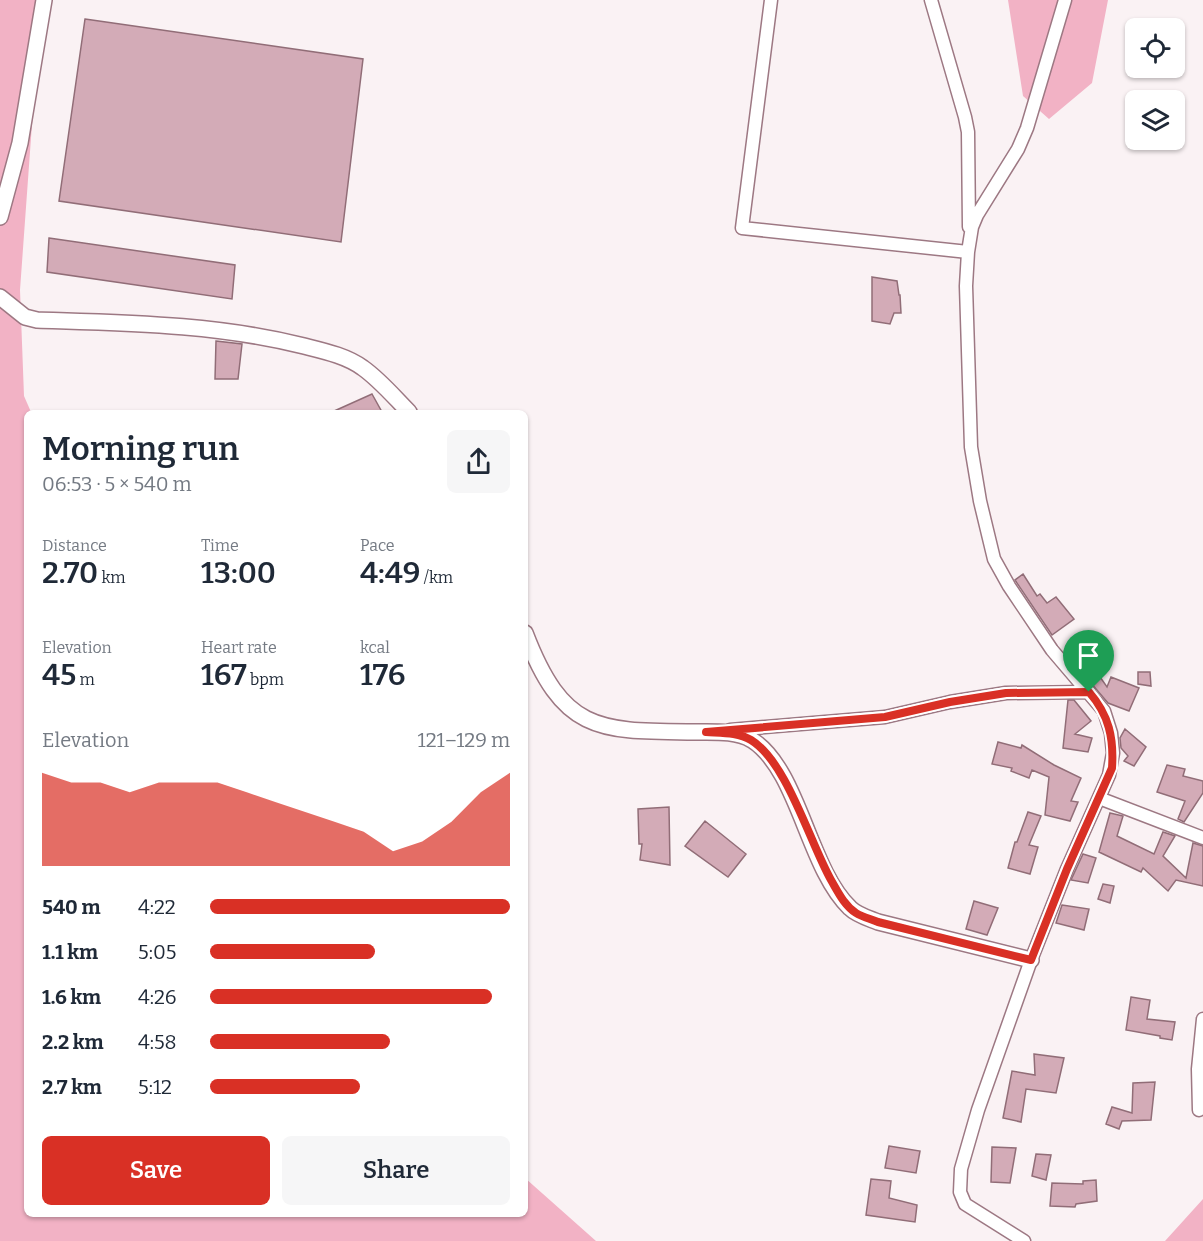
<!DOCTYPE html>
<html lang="en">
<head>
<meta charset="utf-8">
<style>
  body { margin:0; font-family:Bitter,serif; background:#f6f6f7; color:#1f2937; height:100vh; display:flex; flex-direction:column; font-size:22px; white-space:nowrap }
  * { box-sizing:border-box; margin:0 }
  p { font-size:20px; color:#747a83 }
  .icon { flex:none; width:33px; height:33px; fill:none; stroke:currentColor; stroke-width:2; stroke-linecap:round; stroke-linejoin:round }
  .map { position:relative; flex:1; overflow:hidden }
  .panel { position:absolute; left:24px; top:410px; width:504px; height:807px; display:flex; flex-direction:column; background:#fff; border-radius:9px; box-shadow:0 2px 4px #0004 }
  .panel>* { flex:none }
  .tools { position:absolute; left:1125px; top:18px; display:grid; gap:12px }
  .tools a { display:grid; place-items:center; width:60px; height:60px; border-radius:9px; background:#fff; box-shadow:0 2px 4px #0004; font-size:30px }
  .pin { position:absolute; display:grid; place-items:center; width:51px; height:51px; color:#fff; margin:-62px -26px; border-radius:50% 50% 50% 0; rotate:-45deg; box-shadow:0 0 6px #0007 }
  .pin .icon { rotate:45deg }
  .round { display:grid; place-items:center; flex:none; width:63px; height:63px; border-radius:9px; background:#f6f6f7 }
  .summary { display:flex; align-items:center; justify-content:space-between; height:102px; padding:0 18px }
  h1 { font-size:33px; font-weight:600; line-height:45px }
  .stats { display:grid; grid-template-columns:repeat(3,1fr); gap:9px; height:102px; padding:6px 18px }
  .stats div { display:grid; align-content:center }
  .stats b { font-size:30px; font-weight:600 }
  .stats small { font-size:16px; font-weight:400 }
  .stats p { font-size:16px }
  .chart { height:168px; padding:12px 18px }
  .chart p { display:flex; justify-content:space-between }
  .chart svg { width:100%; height:108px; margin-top:6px; fill:#d93025; opacity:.7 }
  .cta { display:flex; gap:12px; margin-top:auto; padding:12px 18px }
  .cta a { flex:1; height:69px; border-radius:9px; background:#d93025; color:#fff; font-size:24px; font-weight:600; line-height:69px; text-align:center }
  .cta a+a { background:#f6f6f7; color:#1f2937 }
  ul { padding:0 18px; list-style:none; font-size:20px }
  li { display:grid; grid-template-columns:96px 72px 1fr; align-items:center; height:45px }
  li i { height:15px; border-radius:8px; background:#d93025 }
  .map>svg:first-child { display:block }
  .green { fill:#f2b2c5 }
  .building { fill:#d3abb7; stroke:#916d77; stroke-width:1.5 }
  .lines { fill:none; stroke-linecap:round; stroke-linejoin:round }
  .minor-casing { stroke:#9d7883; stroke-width:15 }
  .tertiary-casing { stroke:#9d7883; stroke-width:18 }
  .minor { stroke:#fff; stroke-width:12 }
  .tertiary { stroke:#fff; stroke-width:15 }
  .route-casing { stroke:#fff; stroke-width:12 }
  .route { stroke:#d93025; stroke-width:8 }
</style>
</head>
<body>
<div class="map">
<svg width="1203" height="1241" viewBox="0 0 1203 1241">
  <rect width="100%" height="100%" fill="#faf2f4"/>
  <path class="green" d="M0 0H44L36 69 20 290 24 396 31 412H27V1214H525V1178L596 1241H0Z
    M1008 0H1108L1092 83 1049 119 1023 96Z
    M1203 1199V1241H1165Z"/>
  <path class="building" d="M85 19 363 59 341 242 59 201Z
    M49 238 235 265 232 299 47 272Z
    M872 277 897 281 899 295H900L901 313H894L890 324 872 321Z
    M216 341 242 344 238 379H215Z
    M372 394 382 412H332Z
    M1023 574 1037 596 1040 594 1047 603 1056 597 1074 619 1052 635 1015 580Z
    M1084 654 1107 687 1111 677 1139 688 1129 711 1108 703 1073 662Z
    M1138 672H1150L1151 686 1138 684Z
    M1068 700H1074L1091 721 1075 734 1092 738 1088 752 1063 748Z
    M1125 729 1146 747 1134 766 1124 761 1128 756 1121 748 1120 738Z
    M998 742 1021 748 1022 745 1054 765 1081 778 1071 801 1078 802 1070 821 1045 815 1049 777 1032 770 1029 778 1011 771 1012 768 992 764Z
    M1167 765 1185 769 1183 776 1203 781V793L1184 822 1178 819 1185 801 1157 792Z
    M669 807 670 865 640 860 642 844H639L638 809Z
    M1028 812 1041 816 1029 845 1038 847 1030 874 1008 868 1015 842H1017Z
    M1110 813 1123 816 1117 836 1154 854 1163 832 1175 836 1163 856 1186 878 1193 843 1203 846V886L1176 880 1168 891 1143 868 1141 872 1099 852Z
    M705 821 746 854 728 877 685 846Z
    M1083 854 1096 858 1088 883 1071 880Z
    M1103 884 1114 886 1110 903 1098 899Z
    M974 901 998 908 987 935 966 929Z
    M1062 905 1089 909 1084 930 1056 923Z
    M1131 997 1150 1000 1147 1019 1175 1022 1172 1040 1160 1038V1036L1126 1030Z
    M1034 1054 1064 1058 1056 1093 1026 1089 1021 1122 1003 1118 1012 1071 1035 1075Z
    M1155 1082 1151 1120 1122 1121 1119 1129 1106 1124 1112 1107 1132 1113 1133 1083Z
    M889 1146 920 1151 916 1173 885 1168Z
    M992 1147 1016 1148 1010 1183 991 1182Z
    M1036 1154 1051 1155 1046 1180 1032 1176Z
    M871 1179 891 1181 889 1198 917 1205 915 1222 866 1215Z
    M1096 1180 1097 1201 1076 1204 1075 1207 1050 1206 1052 1183 1083 1184V1181Z"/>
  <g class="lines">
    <g class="minor-casing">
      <path id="minor" d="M771 0 742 228 968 252
        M931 0 965 117 968 132 969 227
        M730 730 885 717 950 702 1006 693 1089 692
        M1099 798 1203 838
        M1199 1110 1198 1069 1203 1019
        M1024 1241 965 1204 960 1192 961 1169 978 1110 1031 960 1067 869 1109 775 1113 753 1111 733 1104 711 1052 650 1009 586 994 559 980 501 971 447 966 286 968 252 972 227 977 215 1018 149 1027 128 1065 0"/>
    </g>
    <g class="tertiary-casing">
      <path id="tertiary" d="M0 217 20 143 44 0
        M0 297 25 317 37 320C127 323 216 324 304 346 324 351 347 356 363 368 380 380 395 398 409 412
        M525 633C564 735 600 731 699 732 716 732 737 731 752 740 799 770 808 868 850 908 857 915 868 918 878 922L1031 960"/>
    </g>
    <use href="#minor" class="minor"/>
    <use href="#tertiary" class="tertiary"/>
  </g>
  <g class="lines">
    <g class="route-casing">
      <path id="route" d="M1089 692C1109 715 1114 738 1112 768L1067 869 1031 960 878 922C871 919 862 917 856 913 844 905 838 892 831 880 810 843 787 762 751 740 738 732 721 733 706 732L885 717 950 702 1006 693Z"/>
    </g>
    <use href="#route" class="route"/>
  </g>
</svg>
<div class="tools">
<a><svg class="icon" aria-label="locate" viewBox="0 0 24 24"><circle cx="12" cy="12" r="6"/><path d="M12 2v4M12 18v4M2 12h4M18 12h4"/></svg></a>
<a><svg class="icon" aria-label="layers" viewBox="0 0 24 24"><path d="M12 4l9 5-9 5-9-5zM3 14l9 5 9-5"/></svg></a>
</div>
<div class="pin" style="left:1089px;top:692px;background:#1e9e55"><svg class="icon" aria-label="arrive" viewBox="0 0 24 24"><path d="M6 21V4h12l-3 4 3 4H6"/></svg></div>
<section class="panel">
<div class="summary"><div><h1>Morning run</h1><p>06:53 · 5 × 540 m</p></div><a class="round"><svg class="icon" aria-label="share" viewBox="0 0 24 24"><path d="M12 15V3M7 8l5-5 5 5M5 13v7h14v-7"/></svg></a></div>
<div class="stats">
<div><p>Distance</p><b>2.70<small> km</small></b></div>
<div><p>Time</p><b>13:00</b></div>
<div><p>Pace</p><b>4:49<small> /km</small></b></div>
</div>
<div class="stats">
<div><p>Elevation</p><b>45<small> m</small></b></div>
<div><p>Heart rate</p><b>167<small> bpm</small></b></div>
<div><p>kcal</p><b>176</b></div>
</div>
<div class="chart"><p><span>Elevation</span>121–129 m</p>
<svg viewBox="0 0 160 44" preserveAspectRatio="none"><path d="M0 44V6L10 10L20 10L30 14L40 10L50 10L60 10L70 14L80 18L90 22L100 26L110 30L120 38L130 34L140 26L150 14L160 6V44z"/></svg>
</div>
<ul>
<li><b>540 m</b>4:22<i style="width:100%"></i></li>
<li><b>1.1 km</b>5:05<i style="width:55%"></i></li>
<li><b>1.6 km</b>4:26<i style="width:94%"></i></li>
<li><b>2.2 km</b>4:58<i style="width:60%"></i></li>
<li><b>2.7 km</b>5:12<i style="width:50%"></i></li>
</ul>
<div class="cta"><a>Save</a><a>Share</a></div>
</section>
</div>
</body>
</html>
